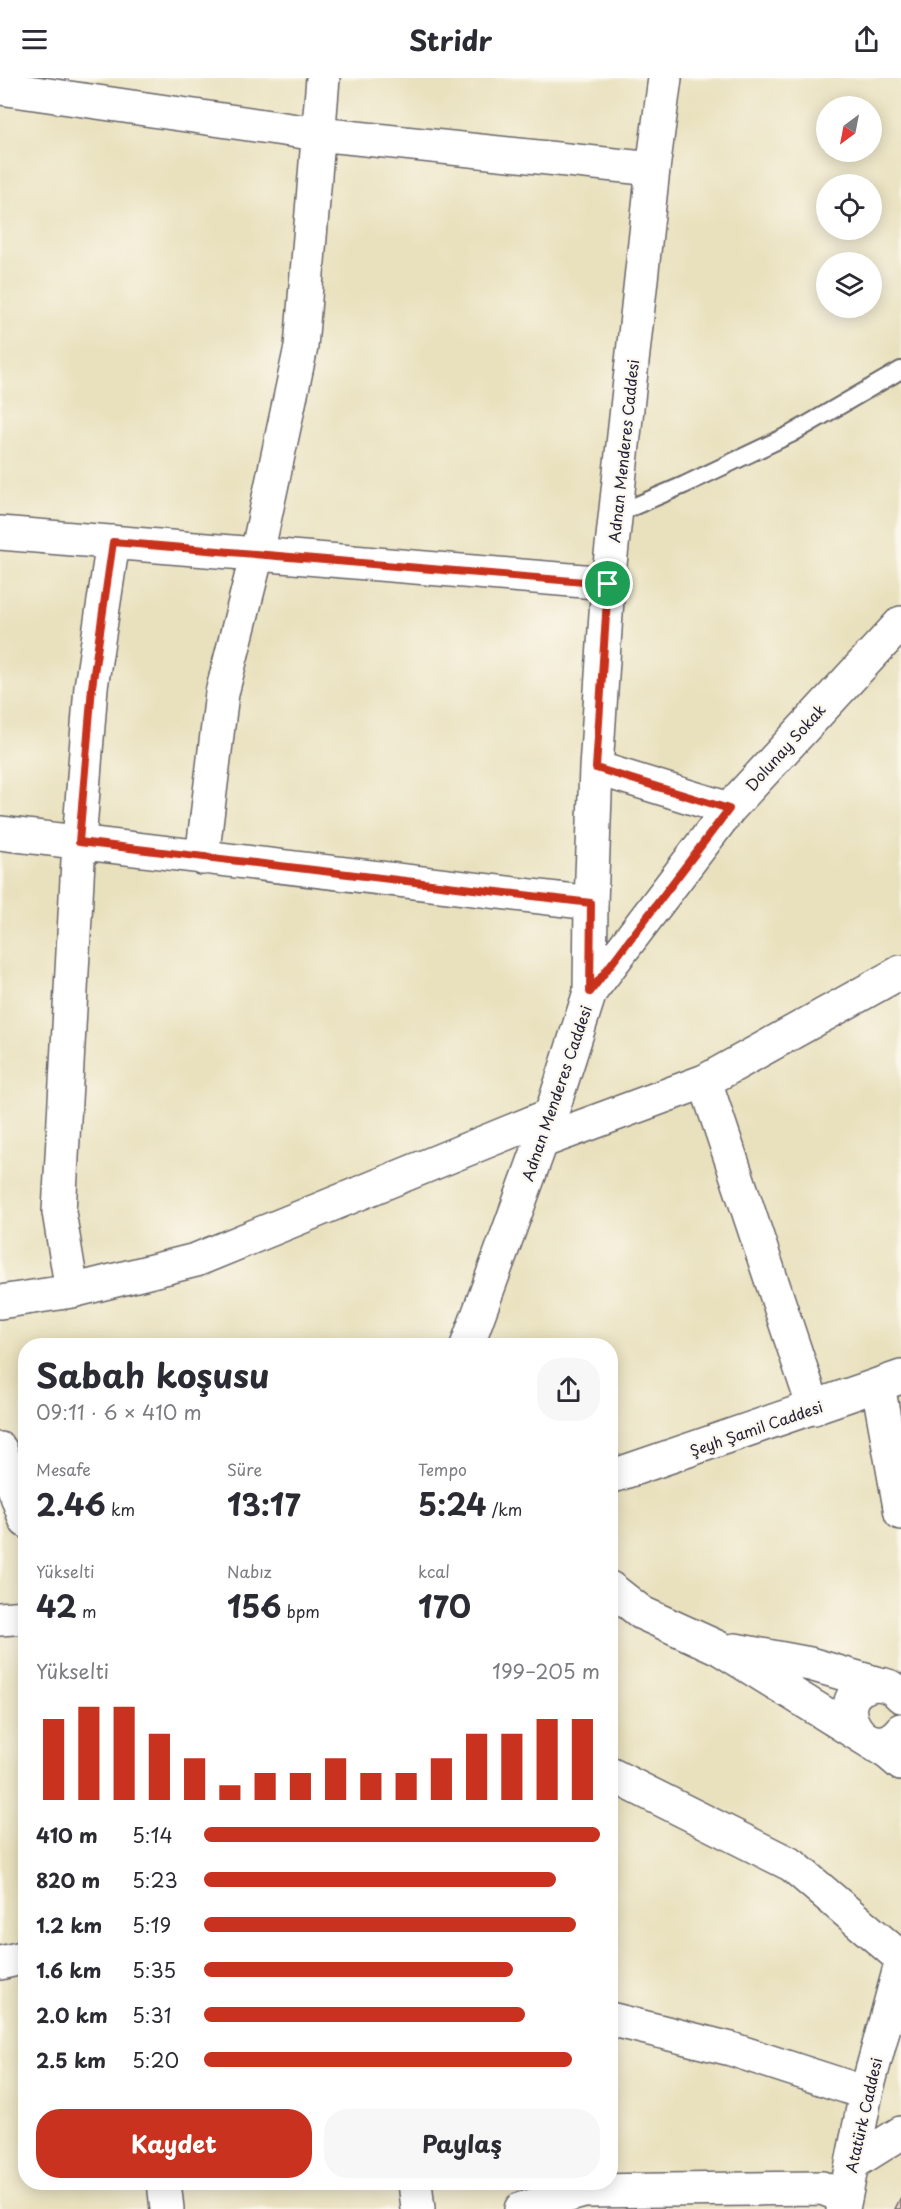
<!DOCTYPE html>
<html lang="tr">
<head>
<meta charset="utf-8">
<style>
  body { margin:0; font-family:"Playpen Sans",sans-serif; background:#f7f7f7; color:#2b2b33; height:100vh; display:flex; flex-direction:column; font-size:22px; white-space:nowrap }
  * { box-sizing:border-box; margin:0 }
  p { font-size:20px; color:#7c7c81 }
  .icon { flex:none; width:33px; height:33px; fill:none; stroke:currentColor; stroke-width:2; stroke-linecap:round; stroke-linejoin:round }
  .map { position:relative; flex:1; overflow:hidden }
  .drawer { position:absolute; left:18px; top:1260px; width:600px; height:852px; display:flex; flex-direction:column; background:#fff; border-radius:24px; box-shadow:0 3px 15px #0003 }
  .drawer>* { flex:none }
  .needle { width:39px; rotate:212deg }
  .controls { position:absolute; left:816px; top:18px; display:grid; gap:12px }
  .controls a { display:grid; place-items:center; width:66px; height:66px; border-radius:50%; background:#fff; box-shadow:0 3px 15px #0003; font-size:30px }
  .pin { position:absolute; display:grid; place-items:center; width:51px; height:51px; color:#fff; margin:-26px; border:3px solid #fff; border-radius:50%; box-shadow:0 2px 6px #0007 }
  .round { display:grid; place-items:center; flex:none; width:63px; height:63px; border-radius:24px; background:#f7f7f7 }
  .headline { display:flex; align-items:center; justify-content:space-between; height:102px; padding:0 18px }
  h1 { font-size:33px; font-weight:700; line-height:45px }
  .stats { display:grid; grid-template-columns:repeat(3,1fr); gap:9px; height:102px; padding:6px 18px }
  .stats div { display:grid; align-content:center }
  .stats b { font-size:30px; font-weight:700 }
  .stats small { font-size:16px; font-weight:400 }
  .stats p { font-size:16px }
  .chart { height:168px; padding:12px 18px }
  .chart p { display:flex; justify-content:space-between }
  .chart svg { width:100%; height:108px; margin-top:6px; stroke:#c8321e; stroke-width:6 }
  .button { display:flex; gap:12px; margin-top:auto; padding:12px 18px }
  .button a { flex:1; height:69px; border-radius:24px; background:#c8321e; color:#fff; font-size:24px; font-weight:700; line-height:69px; text-align:center }
  .button a+a { background:#f7f7f7; color:#2b2b33 }
  ul { padding:0 18px; list-style:none; font-size:20px }
  li { display:grid; grid-template-columns:96px 72px 1fr; align-items:center; height:45px }
  li i { height:15px; border-radius:8px; background:#c8321e }
  header { display:flex; justify-content:space-between; align-items:center; height:78px; padding:0 18px; background:#fff; font-size:27px; font-weight:700 }
  .map>svg:first-child { display:block }
  .building { fill:#f6aea6 }
  .lines { fill:none; stroke-linecap:round; stroke-linejoin:round }
  .service-casing { stroke:#686569; stroke-width:20 }
  .minor-casing { stroke:#686569; stroke-width:36 }
  .tertiary-casing { stroke:#686569; stroke-width:36 }
  .service { stroke:#fff; stroke-width:16 }
  .minor { stroke:#fff; stroke-width:33 }
  .tertiary { stroke:#fff; stroke-width:33 }
  .route-casing { stroke:#fff; stroke-width:12 }
  .route { stroke:#c8321e; stroke-width:8 }
  .labels { text-anchor:middle; dominant-baseline:central; stroke-width:4.5; stroke-linejoin:round; paint-order:stroke }
  .street-label { font-size:15px; fill:#22223b; stroke:#fbf7ec }
</style>
</head>
<body>
<header><svg class="icon" aria-label="menu" viewBox="0 0 24 24"><path d="M4 6h16M4 12h16M4 18h16"/></svg>Stridr<svg class="icon" aria-label="share" viewBox="0 0 24 24"><path d="M12 15V3M7 8l5-5 5 5M5 13v7h14v-7"/></svg></header>
<div class="map">
<svg width="901" height="2131" viewBox="0 0 901 2131">
  <rect width="100%" height="100%" fill="#fbf7ec"/>
  <filter id="ink" filterUnits="userSpaceOnUse"><feTurbulence type="fractalNoise" baseFrequency=".0167" numOctaves="2"/><feDisplacementMap in="SourceGraphic" scale="12" xChannelSelector="R" yChannelSelector="G"/><feConvolveMatrix kernelMatrix="1 2 1 2 8 2 1 2 1" color-interpolation-filters="sRGB"/></filter>
  <filter id="wash" filterUnits="userSpaceOnUse"><feTurbulence type="fractalNoise" baseFrequency=".008" numOctaves="4" result="noise"/><feDisplacementMap in="SourceGraphic" scale="24" xChannelSelector="R" yChannelSelector="G"/><feGaussianBlur stdDeviation="1.35" result="paint"/><feColorMatrix in="noise" values="0 0 0 0 0 0 0 0 0 0 0 0 0 0 0 0 0 1.4 0 .05"/><feComposite in="paint" operator="in"/></filter>
  <g filter="url(#wash)">
    <rect width="100%" height="100%" fill="#e9e1be"/>
    <g id="blocks">
      <path class="building" d="M901 2119V2131H895Z"/>
    </g>
  </g>
  <g filter="url(#ink)">
    <use href="#blocks" fill-opacity="0" stroke="#686569" stroke-width="1.5"/>
    <g class="lines">
      <g class="service-casing">
        <path id="service" d="M616 436 684 407 791 356 901 292"/>
      </g>
      <g class="minor-casing">
        <path id="minor" d="M0 10 318 56 653 91
          M0 455 608 505
          M0 755 591 825
          M202 780 222 615 257 476 301 269 323 0
          M705 1003 814 1330
          M540 1064 705 1003 901 894
          M72 1213 59 1134 79 764 91 609 113 464
          M0 1224 72 1213 196 1182 551 1037
          M878 1307 901 1435
          M0 1371 26 1443
          M610 1696 792 1787 901 1880
          M0 1885 26 1879
          M610 1941 731 1971 866 2015
          M164 2104 167 2131
          M415 2104 418 2131
          M521 2131 584 2113 822 2110 845 2119"/>
      </g>
      <g class="tertiary-casing">
        <path id="tertiary" d="M596 690 729 731
          M590 914 729 731 901 545
          M467 1268 551 1037 590 914 591 825 596 690 608 505 653 91 665 0
          M610 1399 901 1299
          M610 1510 642 1535 719 1570 888 1675 901 1686
          M0 1541 26 1539
          M735 1572 810 1586 879 1606
          M901 1618C893 1609 883 1604 871 1607 822 1620 868 1693 901 1652
          M853 2085 901 2055
          M843 2131 866 2015 901 1886"/>
      </g>
      <use href="#service" class="service"/>
      <use href="#minor" class="minor"/>
      <use href="#tertiary" class="tertiary"/>
    </g>
  </g>
  <g class="lines" filter="url(#ink)">
    <g class="route-casing">
      <path id="route" d="M113 464 608 506 596 690 729 731 590 914 591 825 79 764 92 609Z"/>
    </g>
    <use href="#route" class="route"/>
  </g>
  <g class="labels">
    <g class="street-label">
      <text transform="translate(623 373) rotate(-84)">Adnan Menderes Caddesi</text>
      <text transform="translate(785 669) rotate(-48)">Dolunay Sokak</text>
      <text transform="translate(556 1015) rotate(-71)">Adnan Menderes Caddesi</text>
      <text transform="translate(756 1350) rotate(-19)">Şeyh Şamil Caddesi</text>
      <text transform="translate(863 2037) rotate(-77)">Atatürk Caddesi</text>
    </g>
  </g>
</svg>
<div class="controls">
<a><svg class="needle" viewBox="-14 -14 28 28"><path d="M0-13l5 13h-10z" fill="#e53935"/><path d="M0 13l5-13h-10z" fill="#7c7c81"/></svg></a>
<a><svg class="icon" aria-label="locate" viewBox="0 0 24 24"><circle cx="12" cy="12" r="6"/><path d="M12 2v4M12 18v4M2 12h4M18 12h4"/></svg></a>
<a><svg class="icon" aria-label="layers" viewBox="0 0 24 24"><path d="M12 4l9 5-9 5-9-5zM3 14l9 5 9-5"/></svg></a>
</div>
<div class="pin" style="left:608px;top:506px;background:#1e9e55"><svg class="icon" aria-label="arrive" viewBox="0 0 24 24"><path d="M6 21V4h12l-3 4 3 4H6"/></svg></div>
<section class="drawer">
<div class="headline"><div><h1>Sabah koşusu</h1><p>09:11 · 6 × 410 m</p></div><a class="round"><svg class="icon" aria-label="share" viewBox="0 0 24 24"><path d="M12 15V3M7 8l5-5 5 5M5 13v7h14v-7"/></svg></a></div>
<div class="stats">
<div><p>Mesafe</p><b>2.46<small> km</small></b></div>
<div><p>Süre</p><b>13:17</b></div>
<div><p>Tempo</p><b>5:24<small> /km</small></b></div>
</div>
<div class="stats">
<div><p>Yükselti</p><b>42<small> m</small></b></div>
<div><p>Nabız</p><b>156<small> bpm</small></b></div>
<div><p>kcal</p><b>170</b></div>
</div>
<div class="chart"><p><span>Yükselti</span>199–205 m</p>
<svg viewBox="0 0 160 44" preserveAspectRatio="none"><path d="M5 44V11M15 44V6M25 44V6M35 44V17M45 44V27M55 44V38M65 44V33M75 44V33M85 44V27M95 44V33M105 44V33M115 44V27M125 44V17M135 44V17M145 44V11M155 44V11"/></svg>
</div>
<ul>
<li><b>410 m</b>5:14<i style="width:100%"></i></li>
<li><b>820 m</b>5:23<i style="width:89%"></i></li>
<li><b>1.2 km</b>5:19<i style="width:94%"></i></li>
<li><b>1.6 km</b>5:35<i style="width:78%"></i></li>
<li><b>2.0 km</b>5:31<i style="width:81%"></i></li>
<li><b>2.5 km</b>5:20<i style="width:93%"></i></li>
</ul>
<div class="button"><a>Kaydet</a><a>Paylaş</a></div>
</section>
</div>
</body>
</html>
